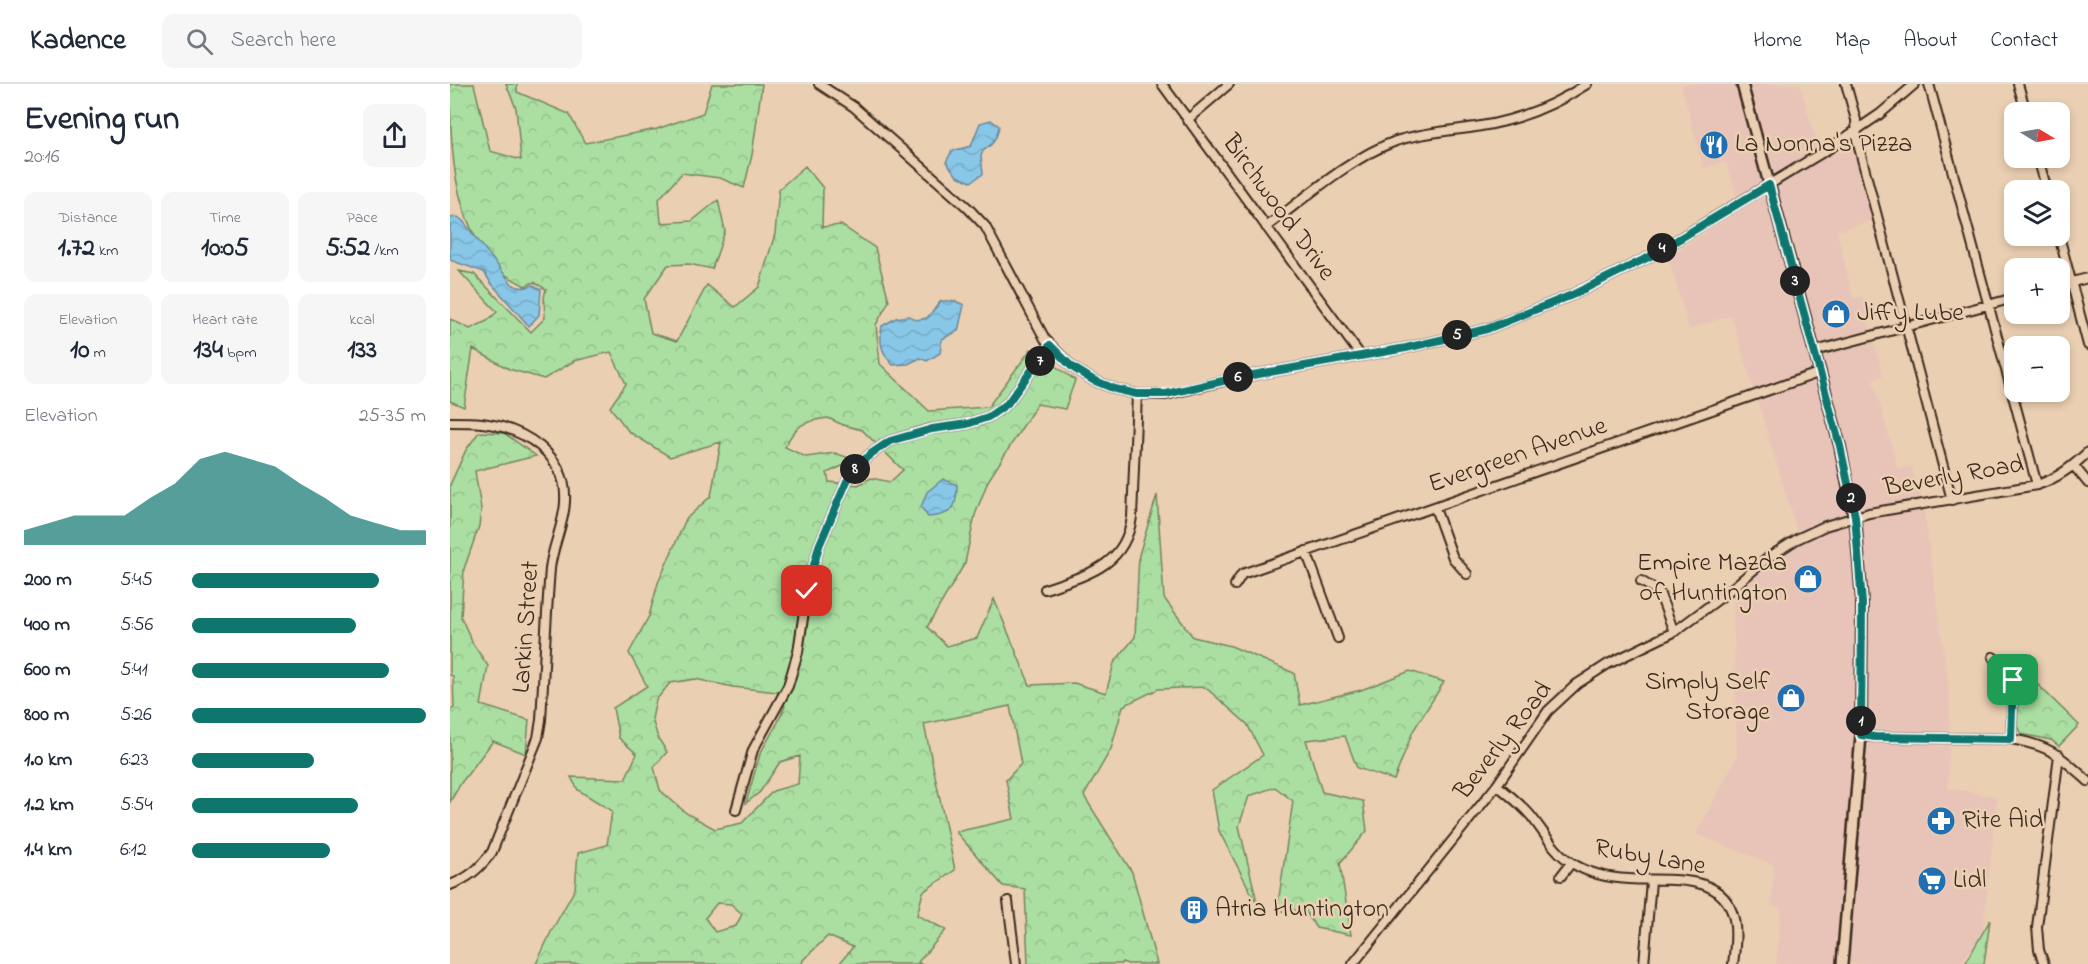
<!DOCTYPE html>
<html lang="en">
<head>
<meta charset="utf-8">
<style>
  body { margin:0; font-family:"Indie Flower",sans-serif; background:#f6f6f7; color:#1f2937; height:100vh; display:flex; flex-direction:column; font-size:22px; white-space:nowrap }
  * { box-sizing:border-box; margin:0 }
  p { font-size:20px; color:#747a83 }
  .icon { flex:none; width:33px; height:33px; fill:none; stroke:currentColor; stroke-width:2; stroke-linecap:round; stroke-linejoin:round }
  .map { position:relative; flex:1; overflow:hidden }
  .details { display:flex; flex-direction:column; background:#fff; width:450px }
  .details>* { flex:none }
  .needle { width:39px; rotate:100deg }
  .buttons { position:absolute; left:1554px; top:18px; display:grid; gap:12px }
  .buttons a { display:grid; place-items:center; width:66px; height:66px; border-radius:12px; background:#fff; box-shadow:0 3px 9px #0003; font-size:30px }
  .pin { position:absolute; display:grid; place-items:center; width:51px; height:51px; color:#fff; margin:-26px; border-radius:12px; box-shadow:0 3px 9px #0006 }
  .km { position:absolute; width:30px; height:30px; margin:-15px; border-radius:50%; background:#222; color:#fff; font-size:16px; line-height:30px; text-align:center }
  .round { display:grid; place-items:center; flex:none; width:63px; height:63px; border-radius:12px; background:#f6f6f7 }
  .headline { display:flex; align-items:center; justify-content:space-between; height:102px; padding:0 24px }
  h1 { font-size:33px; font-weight:700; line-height:45px }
  .metrics { display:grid; grid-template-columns:repeat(3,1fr); gap:9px; height:102px; padding:6px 24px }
  .metrics div { display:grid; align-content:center; border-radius:12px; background:#f6f6f7; text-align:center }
  .metrics b { font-size:26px; font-weight:700 }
  .metrics small { font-size:16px; font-weight:400 }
  .metrics p { font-size:16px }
  .chart { height:168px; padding:12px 24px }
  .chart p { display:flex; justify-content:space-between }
  .chart svg { width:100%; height:108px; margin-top:6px; fill:#0f766e; opacity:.7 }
  ul { padding:0 24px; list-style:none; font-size:20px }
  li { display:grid; grid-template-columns:96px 72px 1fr; align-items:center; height:45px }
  li i { height:15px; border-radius:8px; background:#0f766e }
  header { display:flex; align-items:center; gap:36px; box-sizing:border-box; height:84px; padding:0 30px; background:#fff; border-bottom:2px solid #e0e1e3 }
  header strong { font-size:28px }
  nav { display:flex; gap:33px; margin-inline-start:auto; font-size:21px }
  .search { width:420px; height:54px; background:#f6f6f7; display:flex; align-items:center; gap:15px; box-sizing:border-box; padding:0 21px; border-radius:12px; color:#747a83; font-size:22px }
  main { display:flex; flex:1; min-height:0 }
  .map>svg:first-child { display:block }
  .built { fill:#e8c4b8 }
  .forest { fill:url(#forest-crowns); stroke:#738460; stroke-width:1.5; fill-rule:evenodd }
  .water { fill:url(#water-waves); stroke:#698897; stroke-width:1.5 }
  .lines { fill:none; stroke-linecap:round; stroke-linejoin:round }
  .minor-casing { stroke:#3b2a1e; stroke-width:12 }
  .major-casing { stroke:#3b2a1e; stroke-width:14 }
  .minor { stroke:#ebcfb2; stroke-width:8 }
  .major { stroke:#ebcfb2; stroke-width:9 }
  .route-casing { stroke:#fff; stroke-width:12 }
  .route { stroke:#0f766e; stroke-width:8 }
  .labels { text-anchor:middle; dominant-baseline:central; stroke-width:5; stroke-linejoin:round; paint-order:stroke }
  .poi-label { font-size:26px; fill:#3b2a1e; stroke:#ebcfb2; text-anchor:start }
  .street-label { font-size:26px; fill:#3b2a1e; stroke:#ebcfb2 }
</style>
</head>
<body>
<header>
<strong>Kadence</strong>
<div class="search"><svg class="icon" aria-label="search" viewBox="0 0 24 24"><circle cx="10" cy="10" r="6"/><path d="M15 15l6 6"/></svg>Search here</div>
<nav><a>Home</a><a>Map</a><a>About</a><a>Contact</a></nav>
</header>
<main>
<section class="details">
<div class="headline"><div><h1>Evening run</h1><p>20:16</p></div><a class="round"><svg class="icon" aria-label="share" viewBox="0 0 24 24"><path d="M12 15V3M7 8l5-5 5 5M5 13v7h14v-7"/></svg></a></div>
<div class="metrics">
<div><p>Distance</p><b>1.72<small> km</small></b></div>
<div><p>Time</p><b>10:05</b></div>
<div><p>Pace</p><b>5:52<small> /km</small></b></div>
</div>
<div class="metrics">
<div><p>Elevation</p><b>10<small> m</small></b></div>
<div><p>Heart rate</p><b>134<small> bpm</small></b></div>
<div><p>kcal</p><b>133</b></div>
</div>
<div class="chart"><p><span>Elevation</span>25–35 m</p>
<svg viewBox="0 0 160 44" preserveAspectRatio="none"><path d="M0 44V38L10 35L20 32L30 32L40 32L50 25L60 19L70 9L80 6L90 9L100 12L110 19L120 25L130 32L140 35L150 38L160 38V44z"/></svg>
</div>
<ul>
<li><b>200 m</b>5:45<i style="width:80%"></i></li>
<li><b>400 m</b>5:56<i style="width:70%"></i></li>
<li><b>600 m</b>5:41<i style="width:84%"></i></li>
<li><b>800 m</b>5:26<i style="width:100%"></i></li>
<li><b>1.0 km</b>6:23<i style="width:52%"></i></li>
<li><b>1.2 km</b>5:54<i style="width:71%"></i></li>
<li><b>1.4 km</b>6:12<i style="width:59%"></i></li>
</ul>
</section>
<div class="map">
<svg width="1638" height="880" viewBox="0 0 1638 880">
  <defs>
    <pattern id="forest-crowns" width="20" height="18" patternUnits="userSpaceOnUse" patternTransform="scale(1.5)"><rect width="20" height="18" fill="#abdfa1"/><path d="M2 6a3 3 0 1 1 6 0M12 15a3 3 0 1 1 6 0" fill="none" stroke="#94c08a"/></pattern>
    <pattern id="water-waves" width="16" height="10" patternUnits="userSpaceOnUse" patternTransform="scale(1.5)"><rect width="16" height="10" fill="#88c7e8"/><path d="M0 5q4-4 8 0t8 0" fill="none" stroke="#76abc7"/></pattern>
  </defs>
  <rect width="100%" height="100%" fill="#ebcfb2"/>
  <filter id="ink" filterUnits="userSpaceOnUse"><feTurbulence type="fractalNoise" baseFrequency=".0167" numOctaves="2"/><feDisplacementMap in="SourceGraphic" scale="12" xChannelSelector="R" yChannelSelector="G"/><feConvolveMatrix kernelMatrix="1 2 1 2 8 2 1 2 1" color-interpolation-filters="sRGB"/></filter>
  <g filter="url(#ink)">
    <path class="built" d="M1231 0H1350L1371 75 1401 54 1422 137 1387 147 1403 214 1412 213 1433 292 1423 296 1448 385 1461 382 1474 426 1500 611 1498 704 1547 713 1533 849 1510 880H1326L1331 824 1321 822 1324 781 1246 750 1287 673 1283 513 1348 450 1281 231 1239 245 1218 173 1291 125 1276 78 1253 84Z"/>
    <path class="forest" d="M0 0H24L40 67 71 76 66 24 56 0H67V8L119 30 135 59 207 45 253 29 262 0H312L302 71 294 104 270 94 232 89 209 115 211 139 242 137 268 116 275 147 262 185 239 180 218 181 194 215 201 249 227 257 257 201 285 223 309 203 325 150 329 105 355 82 373 104 372 143 391 141 425 164 439 217 426 241 430 280 479 327 538 323 581 265 625 296 615 325 587 320 538 397 525 431 515 479 477 543 497 562 527 554 544 515 580 601 624 599 656 609 664 579 685 553 689 471 707 411 714 514 743 553 781 562 844 589 850 621 911 606 960 587 994 598 963 647 944 696 907 684 895 652 856 656 872 708 913 717 917 747 890 779 901 851 866 844 855 826 827 827 843 717 825 703 799 712 789 742 808 822 769 747 762 706 813 671 797 640 755 603 708 605 673 622 661 665 634 712 682 788 707 880H678L672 878 671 880H578L575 805 553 802 506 748 564 735 556 696 571 680 560 622 474 640 505 786 473 808 467 831 496 846 468 878 471 880H389L403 863 378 852 353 876 352 880H86L102 846 125 805 128 769 157 761 162 727 128 706 121 693 175 695 187 670 169 654 163 624 197 602 179 569 199 532 208 499 236 435 261 412 271 358 220 373 179 348 160 323 176 300 161 268 124 277 94 295 59 285 23 265 14 323 0 317V235L20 245 37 237 47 228 9 187 24 190 81 248 95 234 94 214 96 205 84 198 75 202C67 197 55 192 48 185 2 137 0 62 0 0ZM378 334 393 341 412 346 453 386 440 398 421 394 408 401 379 398 377 389 405 376 385 369 356 373 335 363C345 341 354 337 378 334ZM245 595 283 603 327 608 335 622 328 638 310 670 296 719 310 708 330 678 350 672 348 700 323 707 292 739 265 745 236 729 210 706 204 683 217 668 208 654 202 635 206 616 220 599ZM267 819 281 820 292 830 286 842 265 848 255 834Z
      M29 348 54 349 86 372 25 387 31 425 29 442 14 485 11 533 23 560 38 582 31 621 79 636 76 670 43 657 11 699 0 718V626L4 624 3 592 0 591V401L16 366Z
      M1570 593 1582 595 1629 641 1609 662 1601 656 1571 650 1567 642Z
      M1540 836 1534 880H1515Z"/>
    <path class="water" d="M541 36 549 42C547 55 543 60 533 67L531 72 533 90 521 98 507 92 496 78 502 67 521 62 530 39Z
      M8 133 13 137 62 200C69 205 75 204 83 201L91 205 89 231 79 242 41 199 34 188 0 176V134Z
      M491 217H505L514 221 508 247 492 255 490 269 477 277 470 274 458 280 443 281C431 268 429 259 432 242L446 234 459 232 466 236 477 234Z
      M493 395 507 401C507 425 503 431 478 433L471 423 477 408Z"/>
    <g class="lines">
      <g class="minor-casing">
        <path id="minor" d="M369 0 404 23 517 123 535 142 595 255 622 283 643 296 665 305 687 310 716 311 786 294 956 264 1037 245 1122 211 1199 173 1383 62 1430 30 1465 0
          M712 0 911 272
          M1396 0 1406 36 1407 56 1502 416
          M1479 0 1587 401
          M1568 0 1576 28
          M737 36 779 0
          M1588 74 1597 106
          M816 143C854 115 901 73 946 57 973 48 1003 47 1031 42 1069 36 1105 21 1137 0
          M1609 152 1638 261
          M1610 201 1638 194
          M1365 267 1564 214
          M0 338C11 338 22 338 32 339 74 344 118 371 115 418 114 441 102 463 100 485 96 535 94 586 91 636L88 654 42 768C30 784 19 794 0 801
          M1624 382 1638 399
          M985 424 1003 474 1017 490
          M856 467 888 554
          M1191 497 1209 508 1224 548
          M785 501 792 490 1371 288
          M595 505C636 491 675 483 682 433L687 310
          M1543 573 1558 587 1563 596 1561 655
          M1411 651 1425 653 1561 655C1601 662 1609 671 1638 697
          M1047 701C1059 711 1071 720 1081 732 1094 748 1104 768 1122 779 1139 790 1159 794 1179 795 1216 798 1273 786 1284 835 1287 849 1285 865 1283 880
          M286 726 303 666 338 602 348 568 357 507 369 462 397 397 407 382 422 369 440 357 481 345 517 340 538 333 557 320 600 261
          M1111 792 1121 779
          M558 817 566 880
          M903 880 1047 701 1098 627 1127 600 1158 580 1224 548 1274 511 1319 473 1347 455 1375 442 1419 429 1587 401C1608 394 1622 383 1638 368
          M1194 880 1201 797
          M1594 880 1589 866 1587 843 1609 671"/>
      </g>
      <g class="major-casing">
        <path id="major" d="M1292 0 1390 362 1406 443 1412 518 1411 651 1392 880"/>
      </g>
      <use href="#minor" class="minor"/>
      <use href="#major" class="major"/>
    </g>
  </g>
  <g class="lines" filter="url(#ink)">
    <g class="route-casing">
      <path id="route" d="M357 507 369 462 397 397 407 382 422 369 440 357 482 345 517 340 538 333 557 320 600 261 622 283 643 296 665 305 687 310H716L786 294 956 264 1037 245 1122 211 1199 173 1319 101 1390 362 1405 432 1412 519 1411 651 1425 653 1561 655 1563 596"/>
    </g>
    <use href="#route" class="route"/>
  </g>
  <defs>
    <g id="restaurant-disc" transform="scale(1.5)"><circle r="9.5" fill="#1f6fb2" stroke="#ebcfb2"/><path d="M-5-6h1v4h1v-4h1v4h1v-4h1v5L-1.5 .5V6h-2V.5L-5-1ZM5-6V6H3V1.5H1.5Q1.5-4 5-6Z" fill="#fff"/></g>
    <g id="shop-disc" transform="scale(1.5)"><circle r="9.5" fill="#1f6fb2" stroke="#ebcfb2"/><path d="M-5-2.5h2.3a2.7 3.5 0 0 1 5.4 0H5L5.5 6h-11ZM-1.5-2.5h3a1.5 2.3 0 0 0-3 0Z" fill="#fff"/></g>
    <g id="pharmacy-disc" transform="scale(1.5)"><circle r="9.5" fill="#1f6fb2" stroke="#ebcfb2"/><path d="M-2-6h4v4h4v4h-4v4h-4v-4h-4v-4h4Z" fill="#fff"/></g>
    <g id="supermarket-disc" transform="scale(1.5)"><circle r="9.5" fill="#1f6fb2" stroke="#ebcfb2"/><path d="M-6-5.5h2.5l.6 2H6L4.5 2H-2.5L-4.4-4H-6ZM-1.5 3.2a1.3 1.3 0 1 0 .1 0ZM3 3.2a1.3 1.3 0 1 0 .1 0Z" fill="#fff"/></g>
    <g id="building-disc" transform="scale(1.5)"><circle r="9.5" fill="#1f6fb2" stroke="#ebcfb2"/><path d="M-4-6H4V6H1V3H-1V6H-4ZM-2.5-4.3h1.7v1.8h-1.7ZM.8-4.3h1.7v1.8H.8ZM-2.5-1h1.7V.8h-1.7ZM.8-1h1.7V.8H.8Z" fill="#fff"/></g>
  </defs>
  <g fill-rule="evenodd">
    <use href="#restaurant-disc" x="1264" y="61"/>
    <use href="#shop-disc" x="1386" y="230"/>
    <use href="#shop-disc" x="1358" y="495"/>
    <use href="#shop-disc" x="1341" y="614"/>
    <use href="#pharmacy-disc" x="1491" y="737"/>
    <use href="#supermarket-disc" x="1482" y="797"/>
    <use href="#building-disc" x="744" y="826"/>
  </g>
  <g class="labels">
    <g class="poi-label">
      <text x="1285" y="61">La Nonna's Pizza</text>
      <text x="1407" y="230">Jiffy Lube</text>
      <text x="1337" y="480" text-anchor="end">Empire Mazda<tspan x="1337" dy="30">of Huntington</tspan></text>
      <text x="1320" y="599" text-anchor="end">Simply Self<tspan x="1320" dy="30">Storage</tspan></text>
      <text x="1512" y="737">Rite Aid</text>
      <text x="1503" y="797">Lidl</text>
      <text x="765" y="826">Atria Huntington</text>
    </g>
    <g class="street-label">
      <text transform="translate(828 124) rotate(54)">Birchwood Drive</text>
      <text transform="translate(1068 372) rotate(-19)">Evergreen Avenue</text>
      <text transform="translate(1504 393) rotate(-10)">Beverly Road</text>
      <text transform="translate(77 543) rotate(-86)">Larkin Street</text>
      <text transform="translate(1054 657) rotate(-52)">Beverly Road</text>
      <text transform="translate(1200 774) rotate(10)">Ruby Lane</text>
    </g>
  </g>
</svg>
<div class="buttons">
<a><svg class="needle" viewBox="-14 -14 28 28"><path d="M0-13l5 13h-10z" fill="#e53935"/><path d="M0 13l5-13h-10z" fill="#747a83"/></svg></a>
<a><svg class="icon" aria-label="layers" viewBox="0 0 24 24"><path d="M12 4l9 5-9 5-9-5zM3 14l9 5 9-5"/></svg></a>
<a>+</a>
<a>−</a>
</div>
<div class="pin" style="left:1563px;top:596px;background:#1e9e55"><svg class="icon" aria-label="arrive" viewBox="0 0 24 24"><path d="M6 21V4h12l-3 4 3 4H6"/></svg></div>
<div class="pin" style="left:357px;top:507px;background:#d93025"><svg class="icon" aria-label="check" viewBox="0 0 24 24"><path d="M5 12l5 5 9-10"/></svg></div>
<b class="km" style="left:1411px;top:637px">1</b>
<b class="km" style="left:1401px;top:414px">2</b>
<b class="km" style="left:1345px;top:197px">3</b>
<b class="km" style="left:1212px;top:164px">4</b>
<b class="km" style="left:1007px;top:251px">5</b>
<b class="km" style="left:788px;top:293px">6</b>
<b class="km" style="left:590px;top:277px">7</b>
<b class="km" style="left:405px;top:385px">8</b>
</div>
</main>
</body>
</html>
